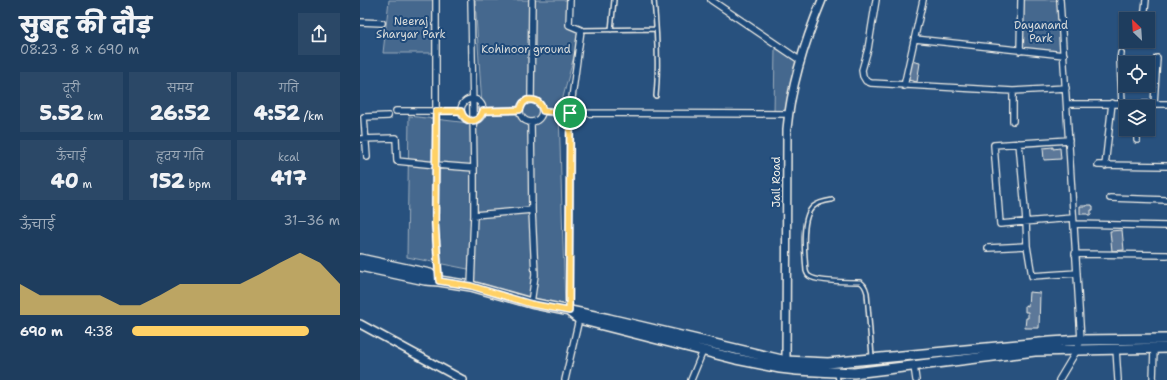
<!DOCTYPE html>
<html lang="hi">
<head>
<meta charset="utf-8">
<style>
  body { margin:0; font-family:"Shantell Sans","Playpen Sans Deva",sans-serif; background:#2b4867; color:#f1f3f6; height:100vh; display:flex; flex-direction:column; font-size:15px; white-space:nowrap }
  * { box-sizing:border-box; margin:0 }
  p { font-size:13px; color:#a1aebc }
  .icon { flex:none; width:22px; height:22px; fill:none; stroke:currentColor; stroke-width:2; stroke-linecap:round; stroke-linejoin:round }
  .map { position:relative; flex:1; overflow:hidden }
  .sheet { display:flex; flex-direction:column; background:#1e3d5e; width:360px }
  .sheet>* { flex:none }
  .needle { width:26px; rotate:335deg }
  .buttons { position:absolute; left:759px; top:12px; display:grid; gap:8px }
  .buttons a { display:grid; place-items:center; width:36px; height:36px; border-radius:0px; background:#1e3d5e; box-shadow:0 1px 3px #0004,0 0 0 1px #3c5673; font-size:20px }
  .pin { position:absolute; display:grid; place-items:center; width:34px; height:34px; color:#fff; margin:-17px; border:2px solid #fff; border-radius:50%; box-shadow:0 1px 4px #0007 }
  .round { display:grid; place-items:center; flex:none; width:42px; height:42px; border-radius:0px; background:#2b4867 }
  .head { display:flex; align-items:center; justify-content:space-between; height:68px; padding:0 20px }
  h1 { font-size:22px; font-weight:800; line-height:30px }
  .metrics { display:grid; grid-template-columns:repeat(3,1fr); gap:6px; height:68px; padding:4px 20px }
  .metrics div { display:grid; align-content:center; border-radius:0px; background:#2b4867; text-align:center }
  .metrics b { font-size:20px; font-weight:800 }
  .metrics small { font-size:11px; font-weight:400 }
  .metrics p { font-size:11px }
  .chart { height:112px; padding:8px 20px }
  .chart p { display:flex; justify-content:space-between }
  .chart svg { width:100%; height:72px; margin-top:4px; fill:#ffd166; opacity:.7 }
  ul { padding:0 20px; list-style:none; font-size:13px }
  li { display:grid; grid-template-columns:64px 48px 1fr; align-items:center; height:30px }
  li i { height:10px; border-radius:5px; background:#ffd166 }
  main { display:flex; flex:1; min-height:0 }
  .map>svg:first-child { display:block }
  .green { fill:#45688e; stroke:#9cacbb }
  .building { fill:#5b7899; stroke:#f4f1e8 }
  .lines { fill:none; stroke-linecap:round; stroke-linejoin:round }
  .service-casing { stroke:#f4f1e8; stroke-width:6 }
  .minor-casing { stroke:#f4f1e8; stroke-width:8 }
  .tertiary-casing { stroke:#f4f1e8; stroke-width:10 }
  .primary-casing { stroke:#f4f1e8; stroke-width:12 }
  .service { stroke:#1f4a7a; stroke-width:3 }
  .minor { stroke:#1f4a7a; stroke-width:5.5 }
  .tertiary { stroke:#1f4a7a; stroke-width:7 }
  .primary { stroke:#1f4a7a; stroke-width:9 }
  .route-casing { stroke:#fff; stroke-width:8 }
  .route { stroke:#ffd166; stroke-width:5 }
  .labels { text-anchor:middle; dominant-baseline:central; stroke-width:4; stroke-linejoin:round; paint-order:stroke }
  .park-label { font-size:11px; fill:#dadcda; stroke:#1f4a7a }
  .street-label { font-size:11px; fill:#f4f1e8; stroke:#1f4a7a }
</style>
</head>
<body>
<main>
<section class="sheet">
<div class="head"><div><h1>सुबह की दौड़</h1><p>08:23 · 8 × 690 m</p></div><a class="round"><svg class="icon" aria-label="share" viewBox="0 0 24 24"><path d="M12 15V3M7 8l5-5 5 5M5 13v7h14v-7"/></svg></a></div>
<div class="metrics">
<div><p>दूरी</p><b>5.52<small> km</small></b></div>
<div><p>समय</p><b>26:52</b></div>
<div><p>गति</p><b>4:52<small> /km</small></b></div>
</div>
<div class="metrics">
<div><p>ऊँचाई</p><b>40<small> m</small></b></div>
<div><p>हृदय गति</p><b>152<small> bpm</small></b></div>
<div><p>kcal</p><b>417</b></div>
</div>
<div class="chart"><p><span>ऊँचाई</span>31–36 m</p>
<svg viewBox="0 0 160 44" preserveAspectRatio="none"><path d="M0 44V25L10 32L20 32L30 32L40 32L50 38L60 38L70 32L80 25L90 25L100 25L110 25L120 19L130 12L140 6L150 12L160 25V44z"/></svg>
</div>
<ul>
<li><b>690 m</b>4:38<i style="width:85%"></i></li>
</ul>
</section>
<div class="map">
<svg width="807" height="380" viewBox="0 0 807 380">
  <rect width="100%" height="100%" fill="#28517e"/>
  <filter id="ink" filterUnits="userSpaceOnUse"><feTurbulence type="fractalNoise" baseFrequency=".025" numOctaves="2"/><feDisplacementMap in="SourceGraphic" scale="8" xChannelSelector="R" yChannelSelector="G"/><feConvolveMatrix kernelMatrix="1 2 1 2 8 2 1 2 1" color-interpolation-filters="sRGB"/></filter>
  <g filter="url(#ink)">
    <path class="green" d="M29 0H78L73 53H23Z
      M115 0H210L209 25 221 30 199 112 205 309 114 287 113 270 47 257 49 116 109 123V120L122 105Z
      M663 0H698L702 53 662 49Z
      M415 48 437 60 426 113H414Z"/>
    <path class="building" d="M551 61 560 63 557 82 548 80Z
      M693 147V149L700 148 701 159 684 160 683 148Z
      M727 205H732V206H733V210H731V215H728V214H720V206H727Z
      M762 230 764 250 752 251 750 231Z
      M669 292 680 293 679 328H665L666 318H668V312H665V305L668 306Z"/>
    <g class="lines">
      <g class="service-casing">
        <path id="service" d="M294 0C297 32 299 64 296 96
          M221 30 296 29
          M251 30 254 0
          M472 200C466 201 459 202 454 206 440 216 445 256 446 271 447 273 447 275 449 276 456 282 490 282 500 282 505 284 506 289 507 293L512 357
          M477 374 478 380"/>
      </g>
      <g class="minor-casing">
        <path id="minor" d="M76 0V128L75 223 79 281
          M111 0 114 168V215L111 286
          M210 0 209 25 221 30 210 113 429 114
          M351 0 441 61
          M516 0 508 49 502 70 503 76 506 81 511 83 653 91 706 88
          M784 19 786 0
          M0 22 22 23
          M555 39 704 55
          M660 51 661 0
          M761 53 760 61 762 104
          M544 86 563 0
          M653 91V121
          M101 110a11 11 0 1 1 22 0a11 11 0 1 1-22 0Z
          M160 111a11 11 0 1 1 22 0a11 11 0 1 1-22 0Z
          M171 100 172 0
          M707 104H807
          M794 104 797 58
          M36 111H101
          M123 111 160 110
          M183 111 210 113 209 311
          M171 122 172 210
          M0 139 36 138 37 161 76 165 114 168
          M709 140 634 145 640 224 713 218
          M777 140V129
          M659 143 666 221 667 246
          M7 157 4 117 28 116
          M738 165 807 166
          M745 166 752 103
          M750 198 807 200
          M114 215 172 210 175 275 171 303
          M714 224 807 226
          M628 248 667 246 672 276 717 273
          M715 254 807 255
          M756 349 758 380
          M554 366 556 380
          M205 380 219 319
          M331 380 343 351
          M699 380 717 350 721 340 700 0
          M793 380 794 349"/>
      </g>
      <g class="tertiary-casing">
        <path id="tertiary" d="M0 324 103 380
          M426 365 427 129C431 85 445 41 462 0"/>
      </g>
      <g class="primary-casing">
        <path id="primary" d="M0 259 70 274 78 280
          M0 266 65 280 79 281 111 286 171 303 249 319 426 361 468 363 690 342 721 340 807 339
          M210 312 219 319 376 359 420 368 437 370 494 373 675 351 807 348"/>
      </g>
      <use href="#service" class="service"/>
      <use href="#minor" class="minor"/>
      <use href="#tertiary" class="tertiary"/>
      <use href="#primary" class="primary"/>
    </g>
  </g>
  <g class="lines" filter="url(#ink)">
    <g class="route-casing">
      <path id="route" d="M167 100C175 99 181 102 183 111L210 113 209 311 171 304 111 286 79 281 75 223 76 111H101C105 124 119 124 123 111L160 110 163 103Z"/>
    </g>
    <use href="#route" class="route"/>
  </g>
  <g class="labels">
    <g class="park-label">
      <text x="51" y="21">Neeraj<tspan x="51" dy="13">Sharyar Park</tspan></text>
      <text x="681" y="25">Dayanand<tspan x="681" dy="13">Park</tspan></text>
      <text x="166" y="49">Kohinoor ground</text>
    </g>
    <g class="street-label">
      <text transform="translate(416 182) rotate(-90)">Jail Road</text>
    </g>
  </g>
</svg>
<div class="buttons">
<a><svg class="needle" viewBox="-14 -14 28 28"><path d="M0-13l5 13h-10z" fill="#e53935"/><path d="M0 13l5-13h-10z" fill="#a1aebc"/></svg></a>
<a><svg class="icon" aria-label="locate" viewBox="0 0 24 24"><circle cx="12" cy="12" r="6"/><path d="M12 2v4M12 18v4M2 12h4M18 12h4"/></svg></a>
<a><svg class="icon" aria-label="layers" viewBox="0 0 24 24"><path d="M12 4l9 5-9 5-9-5zM3 14l9 5 9-5"/></svg></a>
</div>
<div class="pin" style="left:210px;top:113px;background:#1e9e55"><svg class="icon" aria-label="arrive" viewBox="0 0 24 24"><path d="M6 21V4h12l-3 4 3 4H6"/></svg></div>
</div>
</main>
</body>
</html>
